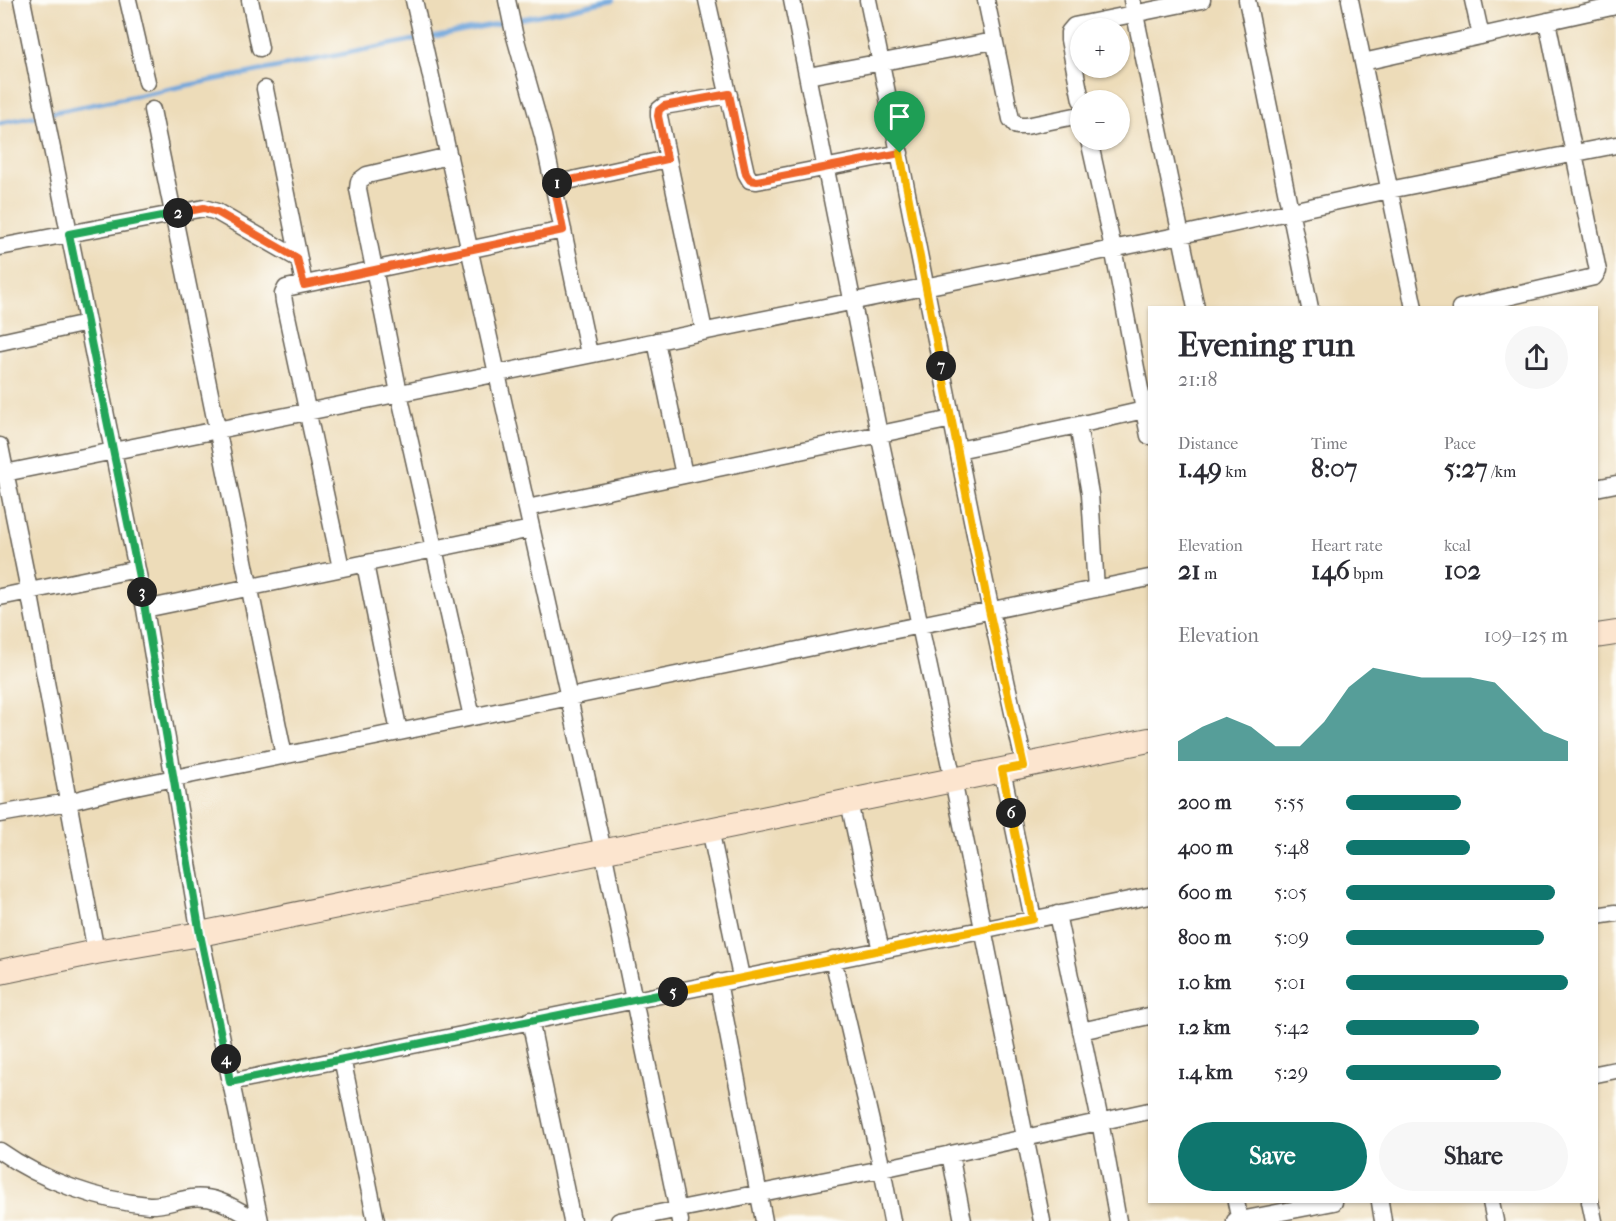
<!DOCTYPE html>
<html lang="en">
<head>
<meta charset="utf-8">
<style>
  body { margin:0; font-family:"IM FELL French Canon",serif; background:#f7f7f7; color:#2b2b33; height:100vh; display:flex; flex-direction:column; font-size:22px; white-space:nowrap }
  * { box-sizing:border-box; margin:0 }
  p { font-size:20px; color:#7c7c81 }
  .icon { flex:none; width:33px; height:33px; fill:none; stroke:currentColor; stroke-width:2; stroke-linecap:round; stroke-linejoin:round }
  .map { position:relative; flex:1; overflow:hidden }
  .panel { position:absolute; left:1148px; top:306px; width:450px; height:897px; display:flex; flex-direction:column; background:#fff; border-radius:0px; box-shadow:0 2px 4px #0004 }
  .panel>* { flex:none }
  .fabs { position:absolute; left:1070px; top:18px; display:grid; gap:12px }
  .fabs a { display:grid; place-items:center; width:60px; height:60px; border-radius:50%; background:#fff; box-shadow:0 2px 4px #0004; font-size:30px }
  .pin { position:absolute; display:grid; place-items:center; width:51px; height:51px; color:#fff; margin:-62px -26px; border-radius:50% 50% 50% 0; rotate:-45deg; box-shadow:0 0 6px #0007 }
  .pin .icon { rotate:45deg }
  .km { position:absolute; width:30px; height:30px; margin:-15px; border-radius:50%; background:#222; color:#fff; font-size:16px; line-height:30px; text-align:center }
  .round { display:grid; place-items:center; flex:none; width:63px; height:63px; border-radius:32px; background:#f7f7f7 }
  .overview { display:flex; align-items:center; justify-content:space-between; height:102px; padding:0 30px }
  h1 { font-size:33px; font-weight:700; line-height:45px }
  .stats { display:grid; grid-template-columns:repeat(3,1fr); gap:9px; height:102px; padding:6px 30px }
  .stats div { display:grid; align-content:center }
  .stats b { font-size:26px; font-weight:700 }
  .stats small { font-size:16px; font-weight:400 }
  .stats p { font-size:16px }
  .chart { height:168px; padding:12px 30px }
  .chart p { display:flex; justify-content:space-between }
  .chart svg { width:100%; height:108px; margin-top:6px; fill:#0f766e; opacity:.7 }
  .primary-button { display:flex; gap:12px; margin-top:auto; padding:12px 30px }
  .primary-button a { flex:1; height:69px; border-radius:36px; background:#0f766e; color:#fff; font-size:24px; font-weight:700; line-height:69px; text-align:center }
  .primary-button a+a { background:#f7f7f7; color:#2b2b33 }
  ul { padding:0 30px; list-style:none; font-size:20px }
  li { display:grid; grid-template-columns:96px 72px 1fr; align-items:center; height:45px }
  li i { height:15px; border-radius:8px; background:#0f766e }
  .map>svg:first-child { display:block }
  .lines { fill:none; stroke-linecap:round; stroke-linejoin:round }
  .stream { stroke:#6da4db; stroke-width:4.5 }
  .street-casing { stroke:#655f53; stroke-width:19 }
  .secondary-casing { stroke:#655f53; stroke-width:26 }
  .street { stroke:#fff; stroke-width:16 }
  .secondary { stroke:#fce5cf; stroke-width:24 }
  .split-1-casing { stroke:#fff; stroke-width:12 }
  .split-2-casing { stroke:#fff; stroke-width:12 }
  .split-3-casing { stroke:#fff; stroke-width:12 }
  .split-4-casing { stroke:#fff; stroke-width:12 }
  .split-5-casing { stroke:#fff; stroke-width:12 }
  .split-6-casing { stroke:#fff; stroke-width:12 }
  .split-7-casing { stroke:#fff; stroke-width:12 }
  .split-8-casing { stroke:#fff; stroke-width:12 }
  .split-1 { stroke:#f0652b; stroke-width:8 }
  .split-2 { stroke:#f0652b; stroke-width:8 }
  .split-3 { stroke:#22a559; stroke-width:8 }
  .split-4 { stroke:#22a559; stroke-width:8 }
  .split-5 { stroke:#22a559; stroke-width:8 }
  .split-6 { stroke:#f5b400; stroke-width:8 }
  .split-7 { stroke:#f5b400; stroke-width:8 }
  .split-8 { stroke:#f5b400; stroke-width:8 }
</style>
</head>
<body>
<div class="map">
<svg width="1616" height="1221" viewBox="0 0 1616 1221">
  <rect width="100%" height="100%" fill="#fdfcf7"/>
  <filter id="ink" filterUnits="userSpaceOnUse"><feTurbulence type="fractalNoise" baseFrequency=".0167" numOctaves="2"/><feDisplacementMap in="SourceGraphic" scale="12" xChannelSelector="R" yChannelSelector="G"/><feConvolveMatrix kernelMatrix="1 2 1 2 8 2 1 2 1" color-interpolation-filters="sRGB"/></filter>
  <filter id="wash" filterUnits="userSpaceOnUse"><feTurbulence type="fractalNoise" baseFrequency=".008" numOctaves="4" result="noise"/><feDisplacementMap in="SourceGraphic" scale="24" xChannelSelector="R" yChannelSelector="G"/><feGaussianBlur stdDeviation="1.35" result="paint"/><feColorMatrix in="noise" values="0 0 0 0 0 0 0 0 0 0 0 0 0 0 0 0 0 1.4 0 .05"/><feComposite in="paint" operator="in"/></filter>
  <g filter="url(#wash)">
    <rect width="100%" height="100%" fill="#eddcb9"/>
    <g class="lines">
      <path class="stream" d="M426 38 614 0
        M50 113 418 39
        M0 123 41 115"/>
    </g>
  </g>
  <g filter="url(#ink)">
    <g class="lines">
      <g class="street-casing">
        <path id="street" d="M22 0 145 609 200 934 260 1221
          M128 0 147 82
          M250 0 260 48
          M414 0 603 851 680 1221
          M507 0 514 33 543 136 589 354
          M707 0 746 173 750 180 757 181 900 153
          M792 0 879 434 953 780 1042 1221
          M868 0C921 255 967 512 1025 766
          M986 0 1011 119 1017 126H1026L1080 115
          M1132 0 1196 308
          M1247 0 1310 308
          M1350 0 1414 308
          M1473 0 1481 36
          M1363 62 1616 6
          M808 76 994 41
          M265 89 304 284
          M1081 100 1069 40V32L1074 26 1202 0
          M152 110 284 756
          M1089 140 1113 248 1149 436
          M449 156 367 175 359 181 358 189 399 393 472 717
          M554 184 667 159
          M0 247 204 208 217 212 297 258
          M1460 308 1594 277 1598 271 1547 21
          M704 331 659 116V110L664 106 729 95
          M656 341 684 475
          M0 342 87 323
          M1078 425 1144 410
          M0 446 29 590 96 952
          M958 450 1078 425 1090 494 1096 589
          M0 474 1181 235 1389 190 1616 145
          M1596 488 1616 484
          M527 508 952 419
          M365 564 399 732
          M341 568 284 302 283 294 286 288 563 230
          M0 597 137 569
          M145 609 531 529
          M1002 770 1033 919
          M849 802 881 951
          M0 814 68 802 121 789 1149 578
          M710 829 741 977
          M1057 914 1100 1121 1118 1221
          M1596 916 1616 913
          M833 959 882 1169 892 1221
          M718 982 764 1221
          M530 1020 572 1221
          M1081 1031 1149 1016
          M342 1058 376 1221
          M1596 1074 1616 1070
          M230 1082 1149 896
          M0 1151C41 1180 99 1201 149 1205 160 1206 174 1201 185 1199 214 1193 233 1207 257 1221
          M950 1154 963 1221
          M1236 1202 1240 1221
          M1380 1202 1383 1221
          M1491 1202 1495 1221
          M1590 1202 1594 1221
          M619 1221 882 1169 1149 1111
          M1235 1221 1334 1202"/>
      </g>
      <g class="secondary-casing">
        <path id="secondary" d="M1596 636 1616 633
          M0 972 96 952 200 934 1149 740"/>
      </g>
      <use href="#street" class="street"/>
      <use href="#secondary" class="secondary"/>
    </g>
  </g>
  <g class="lines" filter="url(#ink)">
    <g class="split-1-casing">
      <path id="split-1" d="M557 183 667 159 658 116 659 110 664 106 729 94 746 174 750 180 757 181 900 153"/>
    </g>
    <g class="split-2-casing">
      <path id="split-2" d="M178 213 204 208 217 212 297 258 304 285 563 230 554 184 557 183"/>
    </g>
    <g class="split-3-casing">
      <path id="split-3" d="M142 592 69 234 178 213"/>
    </g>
    <g class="split-4-casing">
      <path id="split-4" d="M142 592 200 934 226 1059"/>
    </g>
    <g class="split-5-casing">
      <path id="split-5" d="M226 1059 230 1082 673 992"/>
    </g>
    <g class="split-6-casing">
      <path id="split-6" d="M673 992 1033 919 1011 813"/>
    </g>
    <g class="split-7-casing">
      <path id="split-7" d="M941 366 989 610 1024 766 1002 770 1011 813"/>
    </g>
    <g class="split-8-casing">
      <path id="split-8" d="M900 153 941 366"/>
    </g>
    <use href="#split-1" class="split-1"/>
    <use href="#split-2" class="split-2"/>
    <use href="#split-3" class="split-3"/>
    <use href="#split-4" class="split-4"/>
    <use href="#split-5" class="split-5"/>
    <use href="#split-6" class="split-6"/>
    <use href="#split-7" class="split-7"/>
    <use href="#split-8" class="split-8"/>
  </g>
</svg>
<div class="fabs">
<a>+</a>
<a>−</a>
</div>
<div class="pin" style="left:900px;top:153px;background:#1e9e55"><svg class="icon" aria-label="arrive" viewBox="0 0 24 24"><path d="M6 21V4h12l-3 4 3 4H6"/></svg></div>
<b class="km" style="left:557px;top:183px">1</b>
<b class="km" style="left:178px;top:213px">2</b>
<b class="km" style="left:142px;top:592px">3</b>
<b class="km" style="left:226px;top:1059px">4</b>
<b class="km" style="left:673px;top:992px">5</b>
<b class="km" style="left:1011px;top:813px">6</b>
<b class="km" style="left:941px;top:366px">7</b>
<section class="panel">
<div class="overview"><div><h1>Evening run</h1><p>21:18</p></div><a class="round"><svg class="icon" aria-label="share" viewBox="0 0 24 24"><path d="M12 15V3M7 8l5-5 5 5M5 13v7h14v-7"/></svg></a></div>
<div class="stats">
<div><p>Distance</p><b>1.49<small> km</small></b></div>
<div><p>Time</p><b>8:07</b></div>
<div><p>Pace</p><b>5:27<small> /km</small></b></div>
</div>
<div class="stats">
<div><p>Elevation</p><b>21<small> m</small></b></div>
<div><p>Heart rate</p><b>146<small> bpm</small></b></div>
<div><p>kcal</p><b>102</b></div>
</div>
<div class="chart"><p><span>Elevation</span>109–125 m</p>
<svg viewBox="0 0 160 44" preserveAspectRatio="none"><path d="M0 44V36L10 30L20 26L30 30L40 38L50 38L60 28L70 14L80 6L90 8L100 10L110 10L120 10L130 12L140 22L150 32L160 36V44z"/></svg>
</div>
<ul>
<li><b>200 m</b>5:55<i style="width:52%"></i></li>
<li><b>400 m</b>5:48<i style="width:56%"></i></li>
<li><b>600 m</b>5:05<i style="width:94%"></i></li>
<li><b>800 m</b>5:09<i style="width:89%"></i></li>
<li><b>1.0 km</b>5:01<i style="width:100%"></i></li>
<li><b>1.2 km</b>5:42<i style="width:60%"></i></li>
<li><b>1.4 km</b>5:29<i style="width:70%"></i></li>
</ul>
<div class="primary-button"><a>Save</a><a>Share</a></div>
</section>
</div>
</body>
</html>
